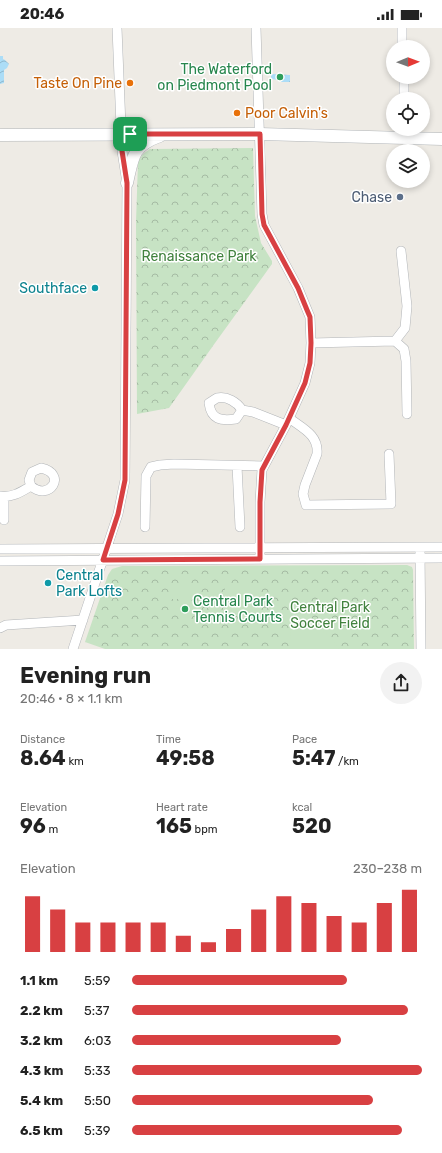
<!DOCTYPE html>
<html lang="en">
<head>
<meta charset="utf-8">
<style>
  body { margin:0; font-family:Rubik,sans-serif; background:#f2f2f2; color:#222; height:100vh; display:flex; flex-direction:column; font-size:15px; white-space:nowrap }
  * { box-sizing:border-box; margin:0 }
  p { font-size:13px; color:#767676 }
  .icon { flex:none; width:22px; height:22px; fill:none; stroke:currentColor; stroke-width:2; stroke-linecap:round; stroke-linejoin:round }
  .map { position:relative; height:621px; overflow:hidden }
  .drawer { display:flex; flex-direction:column; background:#fff; flex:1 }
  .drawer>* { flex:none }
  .needle { width:26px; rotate:89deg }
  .buttons { position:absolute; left:386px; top:12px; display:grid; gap:8px }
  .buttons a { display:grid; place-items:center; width:44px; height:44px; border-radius:50%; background:#fff; box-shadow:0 2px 6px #0003; font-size:20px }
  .pin { position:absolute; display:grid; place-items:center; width:34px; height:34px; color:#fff; margin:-17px; border-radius:8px; box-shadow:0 2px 6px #0006 }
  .round { display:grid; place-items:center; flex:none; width:42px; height:42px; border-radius:21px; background:#f2f2f2 }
  .overview { display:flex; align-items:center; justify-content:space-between; height:68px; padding:0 20px }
  h1 { font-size:22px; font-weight:700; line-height:30px }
  .metrics { display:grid; grid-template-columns:repeat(3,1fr); gap:6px; height:68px; padding:4px 20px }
  .metrics div { display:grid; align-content:center }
  .metrics b { font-size:20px; font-weight:700 }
  .metrics small { font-size:11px; font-weight:400 }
  .metrics p { font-size:11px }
  .chart { height:112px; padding:8px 20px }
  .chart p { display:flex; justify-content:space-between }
  .chart svg { width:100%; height:72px; margin-top:4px; stroke:#d84042; stroke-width:6 }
  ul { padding:0 20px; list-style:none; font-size:13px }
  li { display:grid; grid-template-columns:64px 48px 1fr; align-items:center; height:30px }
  li i { height:10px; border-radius:5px; background:#d84042 }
  .status { display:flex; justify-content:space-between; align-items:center; height:28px; padding:0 20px; background:#fff; direction:ltr }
  .status svg { height:11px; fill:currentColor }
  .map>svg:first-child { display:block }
  .forest { fill:url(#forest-crowns) }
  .pitch { fill:#c7e3c4 }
  .water { fill:url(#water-waves) }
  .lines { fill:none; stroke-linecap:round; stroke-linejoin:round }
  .street-casing { stroke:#b2b5b8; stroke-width:10 }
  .secondary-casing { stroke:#b1b5b8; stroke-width:13 }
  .street { stroke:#fff; stroke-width:9 }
  .secondary { stroke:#fff; stroke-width:12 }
  .route-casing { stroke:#fff; stroke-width:8 }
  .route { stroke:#d84042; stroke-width:5 }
  .leisure-dot { fill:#2e9e5b; stroke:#fff; stroke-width:1.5 }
  .food-dot { fill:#e8710a; stroke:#fff; stroke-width:1.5 }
  .service-dot { fill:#5c6f8a; stroke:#fff; stroke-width:1.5 }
  .culture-dot { fill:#0f9aa8; stroke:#fff; stroke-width:1.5 }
  .labels { text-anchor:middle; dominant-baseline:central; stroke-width:3; stroke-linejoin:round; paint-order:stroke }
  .leisure-label { font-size:14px; fill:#27864d; stroke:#fff; text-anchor:end }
  .food-label { font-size:14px; fill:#c56008; stroke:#fff; text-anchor:end }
  .service-label { font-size:14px; fill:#4e5e75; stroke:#fff; text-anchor:end }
  .park-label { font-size:14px; fill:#41823e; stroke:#fff }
  .culture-label { font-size:14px; fill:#0d838f; stroke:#fff; text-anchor:end }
</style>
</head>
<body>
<div class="status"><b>20:46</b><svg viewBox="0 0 49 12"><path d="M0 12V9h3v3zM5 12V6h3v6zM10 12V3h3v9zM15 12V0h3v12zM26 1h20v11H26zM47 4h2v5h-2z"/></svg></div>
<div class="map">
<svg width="442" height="621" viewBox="0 0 442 621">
  <defs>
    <pattern id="forest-crowns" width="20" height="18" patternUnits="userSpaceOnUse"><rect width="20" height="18" fill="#c7e3c4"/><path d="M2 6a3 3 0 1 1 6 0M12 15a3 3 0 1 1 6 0" fill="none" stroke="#a5bba3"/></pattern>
    <pattern id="water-waves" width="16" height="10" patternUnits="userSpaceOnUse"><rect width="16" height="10" fill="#acddf7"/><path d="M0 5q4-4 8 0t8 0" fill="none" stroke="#8fb7cc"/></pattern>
  </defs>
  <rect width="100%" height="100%" fill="#eeebe5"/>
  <path class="forest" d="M253 120 255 188 261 215 272 233V236L215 315 169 380 137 386 136 194 138 134 143 126 150 121Z
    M407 537 412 539 413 542 414 621H105L85 614 108 547 112 541 122 538Z"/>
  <path class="pitch" d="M171 559H197V571H171Z
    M225 559H251V570H225Z
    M251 574V586L226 587V575Z
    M172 575H197V587H172Z
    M292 591 306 594 319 601 331 609 339 621H289Z"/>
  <path class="water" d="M0 28H3V31L5 32 9 36 7 40 4 42V55L0 56Z
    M271 46 290 47V54H281V52L271 51Z"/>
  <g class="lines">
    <g class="street-casing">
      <path id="street" d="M256 0 262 186 264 197 298 260 310 289 311 315 310 335 305 355 286 397 262 442 260 474V531
        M402 0V19
        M404 49V71
        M395 313 404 321 406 333 407 386
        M311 315 395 313 405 300 407 278 401 223
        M242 382 236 391C221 393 211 392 209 375 211 374 215 371 217 370 227 368 237 374 242 382L253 384 286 397
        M289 390C302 400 319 407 317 426L305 457 303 466 306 477 391 476 389 426
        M237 438 240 499
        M41 440C68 446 49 474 31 458L29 452 32 444Z
        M0 468C12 470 21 464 31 458
        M4 469V492
        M145 499 146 448 151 439 160 437 174 436 264 438
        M0 521 442 519
        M420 524 421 621
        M0 533 442 530
        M0 600 6 597 83 592
        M73 621 118 486 125 452 127 155 122 123 117 0"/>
    </g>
    <g class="secondary-casing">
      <path id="secondary" d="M0 107 260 106 442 111
        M127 155C133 129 132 118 160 108"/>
    </g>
    <use href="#street" class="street"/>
    <use href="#secondary" class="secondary"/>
  </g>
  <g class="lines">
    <g class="route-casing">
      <path id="route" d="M122 106H260L262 186 264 197 298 260 307 282 310 289 311 315 310 335 305 355 286 397 262 442 260 474V531L103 532 118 486 125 452 127 155 122 123Z"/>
    </g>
    <use href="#route" class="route"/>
  </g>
  <g class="leisure-dot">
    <circle cx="280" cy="49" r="4"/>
    <circle cx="185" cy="581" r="4"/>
  </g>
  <g class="food-dot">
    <circle cx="130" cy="55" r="4"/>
    <circle cx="237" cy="85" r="4"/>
  </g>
  <circle class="service-dot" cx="400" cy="169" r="4"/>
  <g class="culture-dot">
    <circle cx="95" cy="260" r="4"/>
    <circle cx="48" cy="555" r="4"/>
  </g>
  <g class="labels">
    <g class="leisure-label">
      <text x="272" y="41">The Waterford<tspan x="272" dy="16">on Piedmont Pool</tspan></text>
      <text x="193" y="573" text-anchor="start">Central Park<tspan x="193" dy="16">Tennis Courts</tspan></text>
    </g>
    <g class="food-label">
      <text x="122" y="55">Taste On Pine</text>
      <text x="245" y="85" text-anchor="start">Poor Calvin's</text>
    </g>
    <g class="service-label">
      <text x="392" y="169">Chase</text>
    </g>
    <g class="park-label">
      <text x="199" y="228">Renaissance Park</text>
      <text x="330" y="579">Central Park<tspan x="330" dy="16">Soccer Field</tspan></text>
    </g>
    <g class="culture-label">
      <text x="87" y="260">Southface</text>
      <text x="56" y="547" text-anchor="start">Central<tspan x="56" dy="16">Park Lofts</tspan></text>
    </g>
  </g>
</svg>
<div class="buttons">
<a><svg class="needle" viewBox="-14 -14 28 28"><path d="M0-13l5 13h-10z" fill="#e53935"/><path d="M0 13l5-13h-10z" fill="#767676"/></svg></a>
<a><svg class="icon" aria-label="locate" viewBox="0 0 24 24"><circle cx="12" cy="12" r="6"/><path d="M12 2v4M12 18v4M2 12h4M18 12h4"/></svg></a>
<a><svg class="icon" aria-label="layers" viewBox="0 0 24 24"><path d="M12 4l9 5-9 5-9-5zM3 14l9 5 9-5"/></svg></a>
</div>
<div class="pin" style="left:130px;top:106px;background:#1e9e55"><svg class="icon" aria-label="arrive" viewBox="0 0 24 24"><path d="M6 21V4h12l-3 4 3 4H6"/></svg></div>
</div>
<section class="drawer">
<div class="overview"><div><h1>Evening run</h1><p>20:46 · 8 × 1.1 km</p></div><a class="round"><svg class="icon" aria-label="share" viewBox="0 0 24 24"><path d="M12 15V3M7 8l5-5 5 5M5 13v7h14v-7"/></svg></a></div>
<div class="metrics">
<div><p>Distance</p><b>8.64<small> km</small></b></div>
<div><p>Time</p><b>49:58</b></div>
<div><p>Pace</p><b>5:47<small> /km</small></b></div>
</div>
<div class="metrics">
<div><p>Elevation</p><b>96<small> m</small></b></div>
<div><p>Heart rate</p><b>165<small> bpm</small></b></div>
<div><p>kcal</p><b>520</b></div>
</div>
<div class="chart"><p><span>Elevation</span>230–238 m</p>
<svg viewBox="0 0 160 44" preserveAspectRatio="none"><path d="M5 44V10M15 44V18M25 44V26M35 44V26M45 44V26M55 44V26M65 44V34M75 44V38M85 44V30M95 44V18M105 44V10M115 44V14M125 44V22M135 44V26M145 44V14M155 44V6"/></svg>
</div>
<ul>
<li><b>1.1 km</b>5:59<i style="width:74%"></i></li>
<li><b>2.2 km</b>5:37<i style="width:95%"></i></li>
<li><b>3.2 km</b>6:03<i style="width:72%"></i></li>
<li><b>4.3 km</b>5:33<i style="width:100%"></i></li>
<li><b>5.4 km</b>5:50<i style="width:83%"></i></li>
<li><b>6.5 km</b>5:39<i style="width:93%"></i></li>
</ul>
</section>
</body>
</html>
